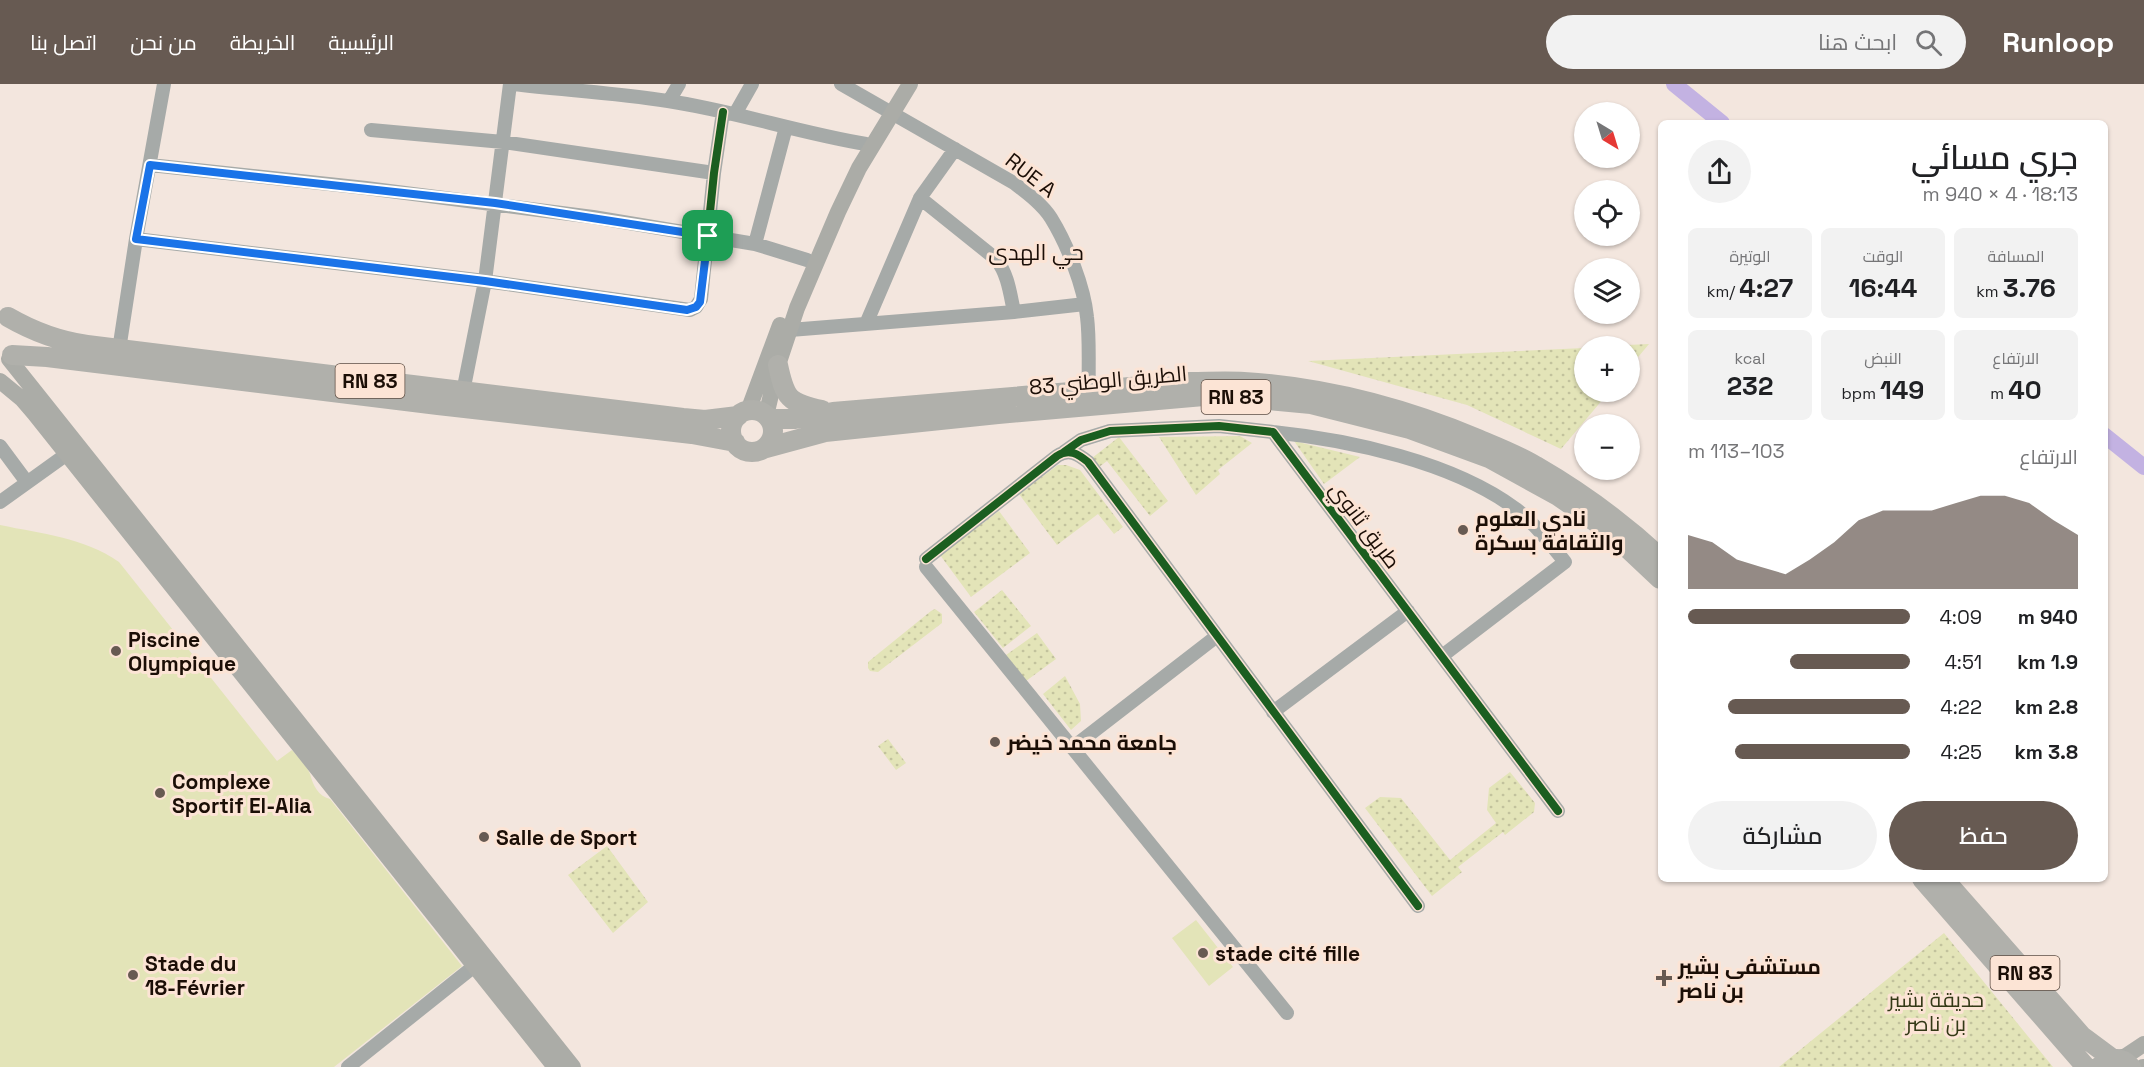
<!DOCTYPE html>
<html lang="ar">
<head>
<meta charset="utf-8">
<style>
  body { margin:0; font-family:"Space Grotesk",Cairo,sans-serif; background:#f2f2f2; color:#202124; direction:rtl; height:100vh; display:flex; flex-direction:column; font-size:22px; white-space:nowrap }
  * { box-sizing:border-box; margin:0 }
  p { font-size:20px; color:#757577 }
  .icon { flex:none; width:33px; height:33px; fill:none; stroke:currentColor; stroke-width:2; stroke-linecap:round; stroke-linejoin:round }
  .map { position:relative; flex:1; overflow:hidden; direction:ltr }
  .sheet { position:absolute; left:1658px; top:36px; width:450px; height:762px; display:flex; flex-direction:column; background:#fff; border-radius:9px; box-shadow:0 2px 4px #0004; direction:rtl }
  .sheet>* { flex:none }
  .needle { width:39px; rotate:142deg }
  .tools { position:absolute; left:1574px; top:18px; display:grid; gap:12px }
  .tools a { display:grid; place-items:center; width:66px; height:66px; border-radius:50%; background:#fff; box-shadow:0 2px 4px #0004; font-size:30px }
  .pin { position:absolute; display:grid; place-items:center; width:51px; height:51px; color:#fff; margin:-26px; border-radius:12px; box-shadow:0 3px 9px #0006 }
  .round { display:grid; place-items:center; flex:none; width:63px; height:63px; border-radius:32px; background:#f2f2f2 }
  .overview { display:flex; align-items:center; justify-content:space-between; height:102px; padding:0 30px }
  h1 { font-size:33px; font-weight:600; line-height:45px }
  .figures { display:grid; grid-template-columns:repeat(3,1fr); gap:9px; height:102px; padding:6px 30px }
  .figures div { display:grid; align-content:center; border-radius:9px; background:#f2f2f2; text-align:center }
  .figures b { font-size:26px; font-weight:600 }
  .figures small { font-size:16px; font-weight:400 }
  .figures p { font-size:16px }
  .chart { height:168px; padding:12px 30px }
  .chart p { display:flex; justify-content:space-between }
  .chart svg { width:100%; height:108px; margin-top:6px; fill:#675a52; opacity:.7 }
  .button { display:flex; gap:12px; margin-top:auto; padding:12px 30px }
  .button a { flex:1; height:69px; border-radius:36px; background:#675a52; color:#fff; font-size:24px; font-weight:600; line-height:69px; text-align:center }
  .button a+a { background:#f2f2f2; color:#202124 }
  ul { padding:0 30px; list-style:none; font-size:20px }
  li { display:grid; grid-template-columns:96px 72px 1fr; align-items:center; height:45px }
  li i { height:15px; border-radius:8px; background:#675a52 }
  header { display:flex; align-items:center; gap:36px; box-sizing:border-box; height:84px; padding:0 30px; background:#675a52; color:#fff }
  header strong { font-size:28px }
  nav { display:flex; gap:33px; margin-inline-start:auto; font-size:21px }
  .search { width:420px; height:54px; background:#f2f2f2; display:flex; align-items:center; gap:15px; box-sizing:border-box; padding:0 21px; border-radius:33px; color:#757577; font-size:22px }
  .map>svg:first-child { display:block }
  .grass { fill:url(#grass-dots) }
  .pitch { fill:#e3e4b8 }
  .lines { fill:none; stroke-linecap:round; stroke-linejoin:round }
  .river { stroke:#c3b2e2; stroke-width:16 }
  .minor { stroke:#a6aaa8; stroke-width:14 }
  .major { stroke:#abaca7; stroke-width:16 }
  .highway { stroke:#b0b0ab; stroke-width:20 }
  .cycleway-casing { stroke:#fce4d5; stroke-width:11 }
  .cycleway { stroke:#1b5e20; stroke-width:8 }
  .route-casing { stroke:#fff; stroke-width:12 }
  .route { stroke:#1a73e8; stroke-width:8 }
  .poi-dot { fill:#675a52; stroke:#fce4d5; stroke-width:2 }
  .labels { text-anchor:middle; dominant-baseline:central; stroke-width:6; stroke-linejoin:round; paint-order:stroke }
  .shield { fill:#fce4d5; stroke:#5e4e44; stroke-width:1.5 }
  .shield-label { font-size:20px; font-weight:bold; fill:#1b0e06 }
  .street-label { font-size:21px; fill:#1b0e06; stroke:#fce4d5 }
  .poi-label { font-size:21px; font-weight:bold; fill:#1b0e06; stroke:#fce4d5; text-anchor:start }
  .park-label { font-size:21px; fill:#343916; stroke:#fce4d5 }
  .neighbourhood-label { font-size:22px; fill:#1b0e06; stroke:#fce4d5 }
</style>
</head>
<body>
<header>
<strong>Runloop</strong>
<div class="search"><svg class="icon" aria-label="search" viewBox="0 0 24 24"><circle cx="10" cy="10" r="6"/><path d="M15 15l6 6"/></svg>ابحث هنا</div>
<nav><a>الرئيسية</a><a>الخريطة</a><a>من نحن</a><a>اتصل بنا</a></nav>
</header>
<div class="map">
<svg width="2144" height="983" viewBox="0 0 2144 983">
  <defs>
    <pattern id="grass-dots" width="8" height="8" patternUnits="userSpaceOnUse" patternTransform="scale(1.5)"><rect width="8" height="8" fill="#e3e4b8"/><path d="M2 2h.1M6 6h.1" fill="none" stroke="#c2c29d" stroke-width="1.8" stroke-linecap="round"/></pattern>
  </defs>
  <rect width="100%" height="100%" fill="#f3e6de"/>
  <path class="grass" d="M1649 260 1629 284V262H1605Z
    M1584 264V308H1609L1561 365 1467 321 1308 277Z
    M1240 352 1252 359 1218 386 1220 390 1196 411 1159 353Z
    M1119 353 1168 417 1150 432 1107 377 1099 383 1092 374Z
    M1294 357 1360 373 1324 400Z
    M1058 381H1066L1080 386 1123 443 1114 450 1098 430 1057 461 1019 410Z
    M999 427 1030 469 971 513 940 471Z
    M1002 506 1031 542 1003 564 974 528Z
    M935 525 942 530V539L878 588 870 587 868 584V578L931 527Z
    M1037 549 1056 575 1026 597 1006 571Z
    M1065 592 1080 620 1081 637 1071 646 1043 610Z
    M888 655 906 679 896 686 878 662Z
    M1510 688 1535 719 1534 728 1505 751 1503 748 1458 783 1462 788 1432 812 1365 724 1380 713 1401 714 1450 776 1496 739 1487 726 1489 704Z
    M607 762 648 818 613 849 568 791Z
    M1944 849 2053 983H1779Z"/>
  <path class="pitch" d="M0 441C42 450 83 453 119 478L277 677 292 666C297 672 307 682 310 690 313 701 318 712 330 715L462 882 334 983H0Z
    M1196 836 1233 883 1209 902 1172 854Z"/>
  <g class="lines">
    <path class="river" d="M1674 0 1722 39
      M2104 351 2144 383"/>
    <path class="minor" d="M513 0C564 6 617 9 668 17 735 27 799 49 866 60
      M841 0 1014 99C1027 109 1042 120 1051 134 1067 160 1084 202 1087 233 1090 257 1088 282 1089 306
      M669 17 679 0
      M735 30 752 0
      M371 46 503 58 714 89
      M150 81 366 104 593 133 755 160 807 176
      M920 114 996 175C1008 190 1010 209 1014 228
      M136 155 485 197 690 226 696 223 701 215 714 89 723 28
      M755 160 786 43
      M866 240 920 114 955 65
      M790 246 1014 228 1085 220
      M119 266 136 155 164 0
      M463 308 485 197 510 0
      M1273 348C1350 356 1453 378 1516 425 1535 440 1550 459 1565 478L1442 572
      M0 362 26 397
      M1064 368 1081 356 1110 347 1219 342 1273 348 1558 727
      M0 418 67 370
      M926 475 1057 372C1069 364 1078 370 1088 378L1418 822
      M926 483 1287 929
      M1273 628 1408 527
      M1072 664 1217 552
      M348 983 482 876"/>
    <path class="major" d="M9 275 573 983
      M0 297 22 315 34 329 555 983
      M748 327 780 241
      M766 332 778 281 797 224 838 128 859 84 910 0
      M2116 975 2126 972 2144 960
      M2143 983H2144"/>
    <path class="highway" d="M8 233C34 248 58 257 87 261L683 334 705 336 738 332
      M12 271 47 273 438 321 692 350 735 358
      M778 281C785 314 788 319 822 326
      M731 347a21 21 0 1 1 42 0a21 21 0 1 1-42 0Z
      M769 335H795L833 328 1190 298C1208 298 1226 297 1244 298 1324 303 1404 324 1478 355 1497 363 1518 371 1536 382 1581 408 1622 438 1660 473
      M766 364 825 348 998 330 1215 311 1311 320 1410 345 1489 374 1558 412 1610 448 1660 495
      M1922 795 2086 983
      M1944 795 2082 952 2113 975
      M2099 983C2109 972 2121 972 2131 983"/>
    <g class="cycleway-casing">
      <path id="cycleway" d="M136 155 485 197 690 226 696 223 701 215 714 89 723 28
        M1064 368 1081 356 1110 347 1219 342 1273 348 1558 727
        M926 475 1057 372C1069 364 1078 370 1088 378L1418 822"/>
    </g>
    <use href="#cycleway" class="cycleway"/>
  </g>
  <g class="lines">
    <g class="route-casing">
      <path id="route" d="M150 81 495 119 708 152 700 218 696 223 687 226 485 197 136 155Z"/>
    </g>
    <use href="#route" class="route"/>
  </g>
  <g class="poi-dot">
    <circle cx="1463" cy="446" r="6"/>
    <circle cx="116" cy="567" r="6"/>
    <circle cx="995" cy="658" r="6"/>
    <circle cx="160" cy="709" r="6"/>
    <circle cx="484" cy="753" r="6"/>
    <circle cx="1203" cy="869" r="6"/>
    <circle cx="133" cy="891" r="6"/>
    <path d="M1661 885h6v6h6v6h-6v6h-6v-6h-6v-6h6z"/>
  </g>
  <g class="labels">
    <g class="shield">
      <rect x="335.5" y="280" width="69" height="34" rx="4.5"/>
      <rect x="1201.5" y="296" width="69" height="34" rx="4.5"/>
      <rect x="1990.5" y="872" width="69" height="34" rx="4.5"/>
    </g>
    <g class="shield-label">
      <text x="370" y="297">RN 83</text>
      <text x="1236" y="313">RN 83</text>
      <text x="2025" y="889">RN 83</text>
    </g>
    <g class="street-label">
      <text transform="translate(1031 91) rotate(38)">RUE A</text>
      <text transform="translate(1108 296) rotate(-5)">الطريق الوطني 83</text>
      <text transform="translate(1365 441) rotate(53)">طريق ثانوي</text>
    </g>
    <g class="poi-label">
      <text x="1475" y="434">نادي العلوم<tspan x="1475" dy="24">والثقافة بسكرة</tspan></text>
      <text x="128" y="555">Piscine<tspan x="128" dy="24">Olympique</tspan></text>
      <text x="1007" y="658">جامعة محمد خيضر</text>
      <text x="172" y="697">Complexe<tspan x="172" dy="24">Sportif El-Alia</tspan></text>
      <text x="496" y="753">Salle de Sport</text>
      <text x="1215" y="869">stade cité fille</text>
      <text x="145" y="879">Stade du<tspan x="145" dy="24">18-Février</tspan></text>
      <text x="1678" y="882">مستشفى بشير<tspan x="1678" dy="24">بن ناصر</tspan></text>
    </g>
    <g class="park-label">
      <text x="1936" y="915">حديقة بشير<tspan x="1936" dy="24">بن ناصر</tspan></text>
    </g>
    <g class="neighbourhood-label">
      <text x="1036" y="168">حي الهدى</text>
    </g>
  </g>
</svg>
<div class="tools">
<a><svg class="needle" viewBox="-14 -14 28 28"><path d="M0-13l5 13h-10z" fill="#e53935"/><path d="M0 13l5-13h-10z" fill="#757577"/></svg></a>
<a><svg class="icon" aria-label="locate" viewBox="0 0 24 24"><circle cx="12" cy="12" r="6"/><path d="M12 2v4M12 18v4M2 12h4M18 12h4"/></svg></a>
<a><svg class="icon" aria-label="layers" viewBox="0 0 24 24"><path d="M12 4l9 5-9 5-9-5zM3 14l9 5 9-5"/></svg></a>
<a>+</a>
<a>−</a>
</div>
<div class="pin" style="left:708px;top:152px;background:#1e9e55"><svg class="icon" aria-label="arrive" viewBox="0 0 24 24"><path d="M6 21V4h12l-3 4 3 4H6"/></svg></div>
<section class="sheet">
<div class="overview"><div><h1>جري مسائي</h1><p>18:13 · 4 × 940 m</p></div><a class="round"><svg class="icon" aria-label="share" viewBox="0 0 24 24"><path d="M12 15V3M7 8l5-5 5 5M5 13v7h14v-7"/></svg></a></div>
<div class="figures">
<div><p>المسافة</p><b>3.76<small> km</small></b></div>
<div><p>الوقت</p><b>16:44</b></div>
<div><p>الوتيرة</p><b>4:27<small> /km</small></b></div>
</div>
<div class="figures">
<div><p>الارتفاع</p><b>40<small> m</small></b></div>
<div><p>النبض</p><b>149<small> bpm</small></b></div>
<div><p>kcal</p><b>232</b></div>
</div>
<div class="chart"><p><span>الارتفاع</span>103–113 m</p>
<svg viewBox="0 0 160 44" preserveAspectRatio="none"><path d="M0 44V22L10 25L20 32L30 35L40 38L50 32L60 25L70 16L80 12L90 12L100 12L110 9L120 6L130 6L140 9L150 16L160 22V44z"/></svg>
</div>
<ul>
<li><b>940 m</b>4:09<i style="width:100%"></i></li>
<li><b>1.9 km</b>4:51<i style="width:54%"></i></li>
<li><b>2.8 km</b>4:22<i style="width:82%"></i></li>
<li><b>3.8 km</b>4:25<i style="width:79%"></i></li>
</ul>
<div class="button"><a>حفظ</a><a>مشاركة</a></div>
</section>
</div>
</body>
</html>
